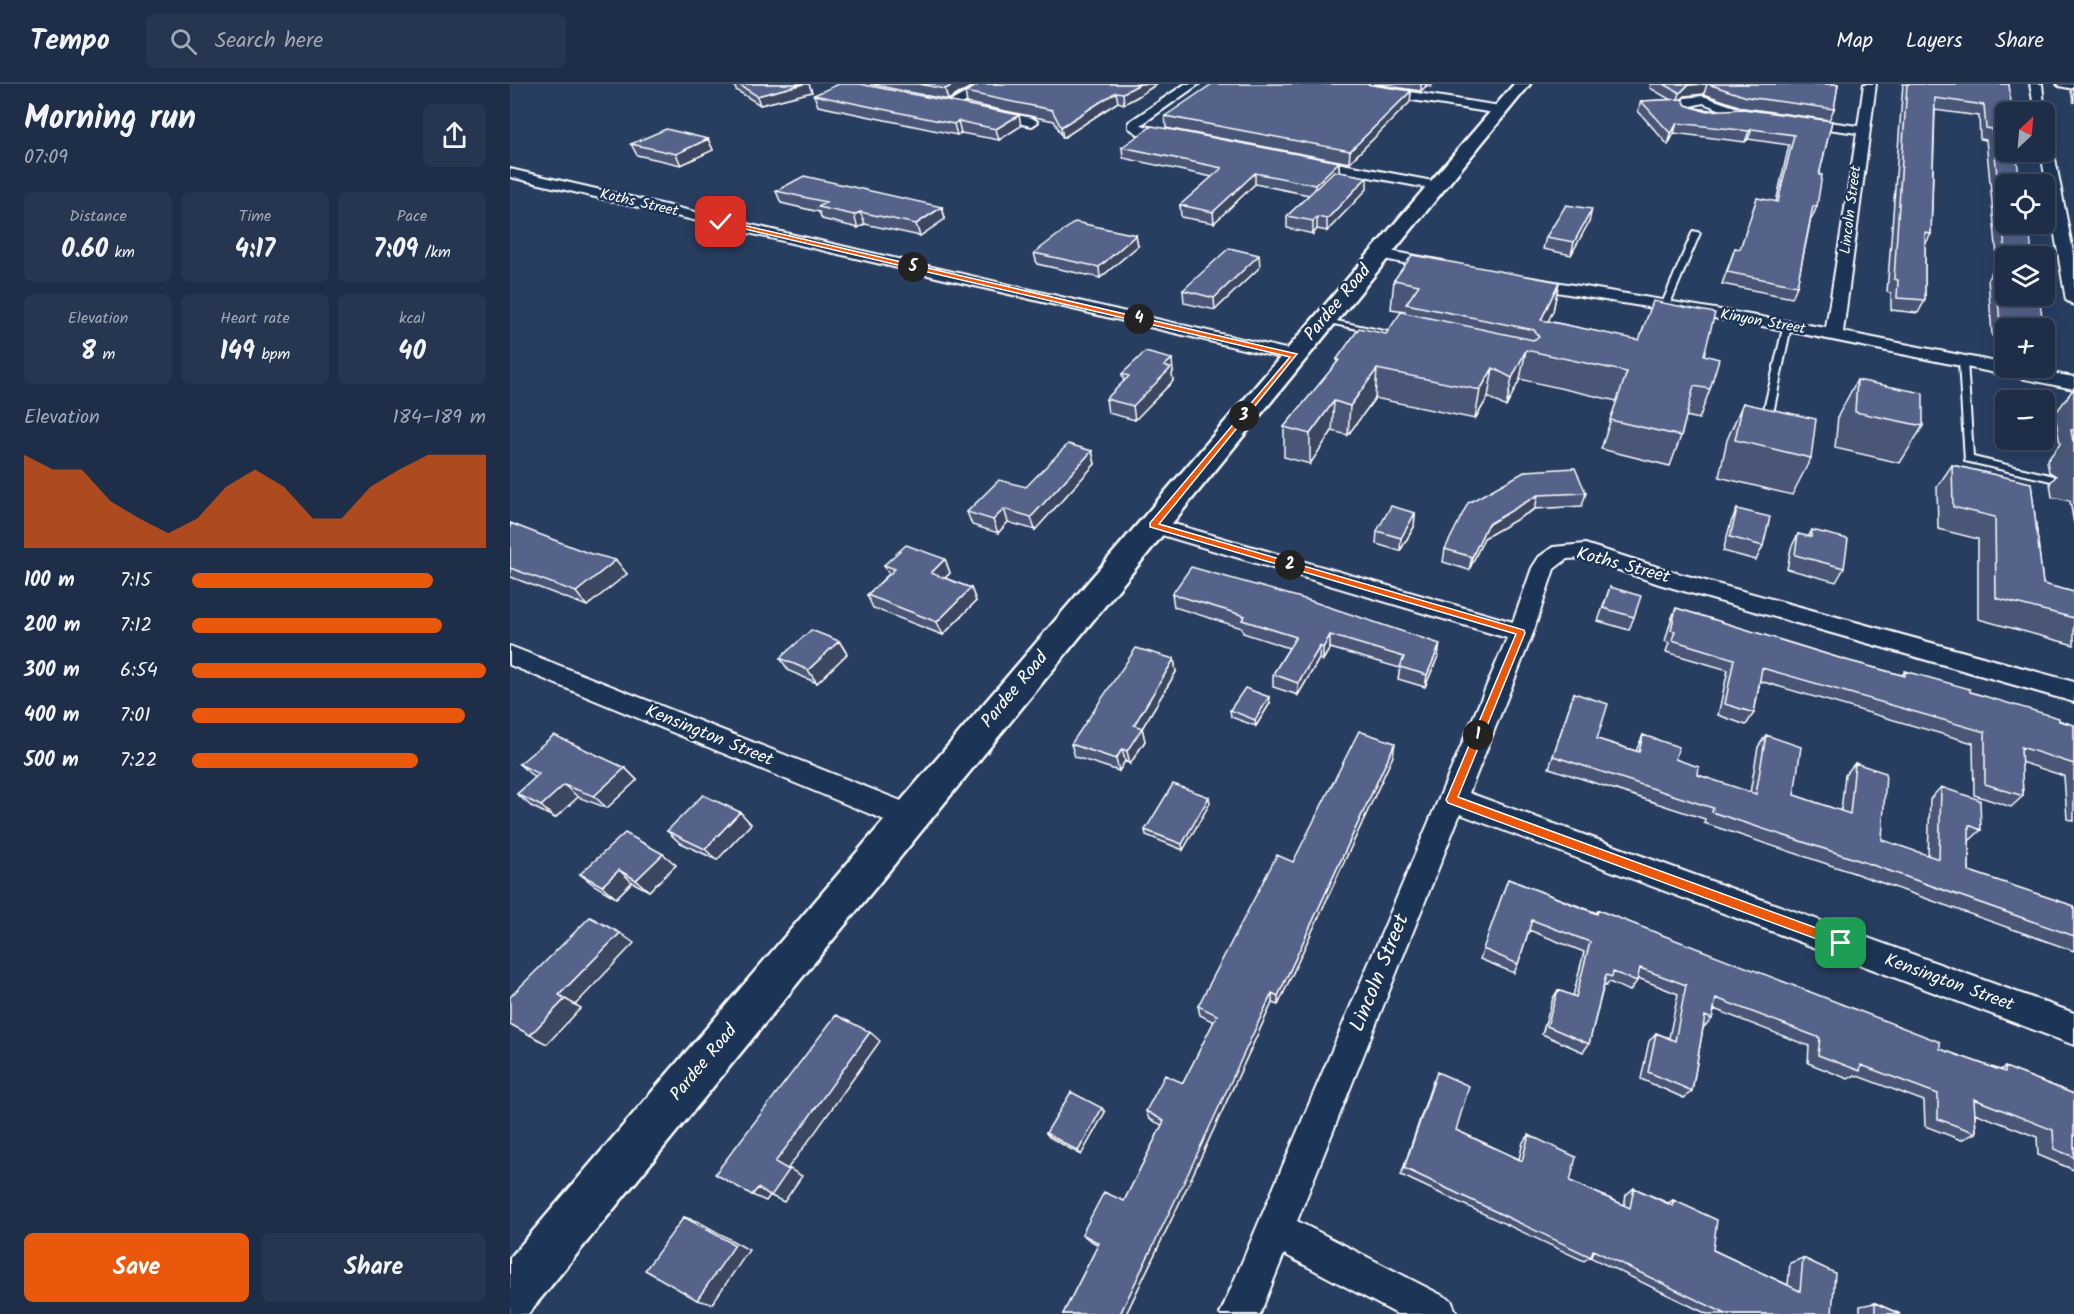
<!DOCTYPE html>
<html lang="en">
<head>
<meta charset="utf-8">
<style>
  body { margin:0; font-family:Kalam,sans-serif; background:#263650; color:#f1f3f6; height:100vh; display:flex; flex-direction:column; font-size:22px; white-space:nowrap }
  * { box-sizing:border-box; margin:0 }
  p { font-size:20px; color:#a1a8b4 }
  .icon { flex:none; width:33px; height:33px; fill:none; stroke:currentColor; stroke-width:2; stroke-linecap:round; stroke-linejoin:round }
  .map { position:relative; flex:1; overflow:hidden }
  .drawer { display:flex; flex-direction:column; background:#1e2e49; width:510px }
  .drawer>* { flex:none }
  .needle { width:39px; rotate:26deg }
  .buttons { position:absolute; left:1485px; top:18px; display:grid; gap:12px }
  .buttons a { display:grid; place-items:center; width:60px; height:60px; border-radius:9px; background:#1e2e49; box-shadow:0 3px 15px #0003,0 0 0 2px #3c4a61; font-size:30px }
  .pin { position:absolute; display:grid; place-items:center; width:51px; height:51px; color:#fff; margin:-26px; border-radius:12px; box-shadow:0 3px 9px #0006 }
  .km { position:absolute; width:30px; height:30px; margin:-15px; border-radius:50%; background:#222; color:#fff; font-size:16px; line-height:30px; text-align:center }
  .round { display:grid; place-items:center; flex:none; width:63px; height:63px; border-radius:9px; background:#263650 }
  .head { display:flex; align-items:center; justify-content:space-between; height:102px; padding:0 24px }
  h1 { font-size:33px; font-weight:700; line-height:45px }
  .stats { display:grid; grid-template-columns:repeat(3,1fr); gap:9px; height:102px; padding:6px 24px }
  .stats div { display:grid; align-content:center; border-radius:9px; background:#263650; text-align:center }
  .stats b { font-size:26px; font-weight:700 }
  .stats small { font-size:16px; font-weight:400 }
  .stats p { font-size:16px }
  .chart { height:168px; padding:12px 24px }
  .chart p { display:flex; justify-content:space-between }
  .chart svg { width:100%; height:108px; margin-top:6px; fill:#ea580c; opacity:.7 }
  .action { display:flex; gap:12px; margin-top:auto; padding:12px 24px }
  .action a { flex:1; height:69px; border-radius:9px; background:#ea580c; color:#fff; font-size:24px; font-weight:700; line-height:69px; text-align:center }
  .action a+a { background:#263650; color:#f1f3f6 }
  ul { padding:0 24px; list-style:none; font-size:20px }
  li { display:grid; grid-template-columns:96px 72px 1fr; align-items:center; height:45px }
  li i { height:15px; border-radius:8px; background:#ea580c }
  header { display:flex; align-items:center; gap:36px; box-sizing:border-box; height:84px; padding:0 30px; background:#1e2e49; border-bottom:2px solid #3c4a61 }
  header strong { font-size:28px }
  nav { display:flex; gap:33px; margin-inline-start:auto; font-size:21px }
  .search { width:420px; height:54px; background:#263650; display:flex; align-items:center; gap:15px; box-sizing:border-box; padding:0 21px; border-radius:9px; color:#a1a8b4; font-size:22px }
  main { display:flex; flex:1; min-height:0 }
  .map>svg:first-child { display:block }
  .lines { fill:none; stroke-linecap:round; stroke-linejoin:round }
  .lane-casing { stroke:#fff; stroke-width:4 }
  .street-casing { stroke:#fff; stroke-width:4 }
  .secondary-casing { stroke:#fff; stroke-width:5 }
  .lane { fill:#1d3557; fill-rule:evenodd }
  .street { fill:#1d3557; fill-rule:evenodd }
  .secondary { fill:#1d3557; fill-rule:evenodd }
  .wall { fill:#485678; stroke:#fff; stroke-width:1.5 }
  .shaded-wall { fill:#3b4661; stroke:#fff; stroke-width:1.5 }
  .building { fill:#54648b; stroke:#fff; stroke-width:1.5 }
  .route { fill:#ea580c; stroke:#fff; stroke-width:1.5 }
  .labels { text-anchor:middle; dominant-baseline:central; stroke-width:5; stroke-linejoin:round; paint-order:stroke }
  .far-street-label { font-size:15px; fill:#fff; stroke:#1d3557 }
  .street-label { font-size:18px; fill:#fff; stroke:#1d3557 }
  .near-street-label { font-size:21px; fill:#fff; stroke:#1d3557 }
</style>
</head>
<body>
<header>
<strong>Tempo</strong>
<div class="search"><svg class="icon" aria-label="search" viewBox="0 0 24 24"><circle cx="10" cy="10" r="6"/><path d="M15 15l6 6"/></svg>Search here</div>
<nav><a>Map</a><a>Layers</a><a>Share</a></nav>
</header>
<main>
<section class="drawer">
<div class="head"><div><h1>Morning run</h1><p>07:09</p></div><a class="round"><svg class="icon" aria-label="share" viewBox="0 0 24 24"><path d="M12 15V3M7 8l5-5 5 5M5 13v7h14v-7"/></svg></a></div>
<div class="stats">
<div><p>Distance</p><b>0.60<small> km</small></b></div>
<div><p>Time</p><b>4:17</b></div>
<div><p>Pace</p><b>7:09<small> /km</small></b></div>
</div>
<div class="stats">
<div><p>Elevation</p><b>8<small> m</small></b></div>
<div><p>Heart rate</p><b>149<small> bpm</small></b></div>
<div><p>kcal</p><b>40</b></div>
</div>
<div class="chart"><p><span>Elevation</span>184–189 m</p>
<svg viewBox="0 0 160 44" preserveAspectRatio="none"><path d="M0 44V6L10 12L20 12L30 25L40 32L50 38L60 32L70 19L80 12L90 19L100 32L110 32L120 19L130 12L140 6L150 6L160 6V44z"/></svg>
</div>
<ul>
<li><b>100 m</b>7:15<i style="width:82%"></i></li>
<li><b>200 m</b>7:12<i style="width:85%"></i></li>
<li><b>300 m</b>6:54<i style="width:100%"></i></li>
<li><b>400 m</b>7:01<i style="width:93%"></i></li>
<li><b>500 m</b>7:22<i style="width:77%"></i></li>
</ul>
<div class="action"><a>Save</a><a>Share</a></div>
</section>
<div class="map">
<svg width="1564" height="1230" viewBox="0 0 1564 1230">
  <rect width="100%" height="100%" fill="#283e61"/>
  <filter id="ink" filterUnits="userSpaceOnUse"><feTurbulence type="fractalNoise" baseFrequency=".0167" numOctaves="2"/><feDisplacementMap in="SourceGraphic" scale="12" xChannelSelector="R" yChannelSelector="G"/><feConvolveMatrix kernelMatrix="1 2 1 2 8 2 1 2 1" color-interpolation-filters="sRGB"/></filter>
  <g filter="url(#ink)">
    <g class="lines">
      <g class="lane-casing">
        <path id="lane" d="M1183 147 1190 149 1159 222 1152 224 1151 222Z
          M812 234 893 251 897 253 893 255 815 238 811 236Z
          M1274 240 1281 242 1262 334 1257 337 1252 334Z
          M1453 274 1457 277 1463 373 1544 392V396L1541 397 1455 377 1449 277Z"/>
      </g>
      <g class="street-casing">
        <path id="street" d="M471 0H486L443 25 433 22Z
          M675 0H689L631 41 672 51V57L628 50 619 44V38Z
          M821 0H849L990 22 996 26 990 30 827 4Z
          M1354 0H1366L1333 248 1496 280V284H1514L1564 293V305L1258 243 1016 203 1008 198 1016 193 1316 244 1347 49 1230 33 1193 19 1181 22 1183 25 1206 28V34L1179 32 1175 31 1168 21 1175 14 1193 12 1233 26 1348 42Z
          M1520 0H1532L1535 31 1525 28Z
          M1547 0H1564V5L1549 2Z
          M476 25 522 34 528 38 522 42 472 32 470 29Z
          M1534 45 1540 49 1564 173V221L1556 216 1531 68H1534Z
          M795 73 928 98 935 102 928 106 790 80V74Z
          M0 85 784 267 793 272 784 277 0 93Z
          M869 165 933 177 941 182 933 187 864 173 861 170 864 167Z
          M643 434 1003 538 1022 484 1029 473 1043 463 1075 460 1163 488 1564 598V618L1149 500 1074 474 1057 475 1044 485 1023 549 959 709 1564 929V961L950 730 787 1137 941 1216 947 1230H887L774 1170 750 1230H710L997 554 635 446 632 441 635 436Z
          M0 562 409 724 413 733 409 742 399 745 389 742 0 581Z"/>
      </g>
      <g class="secondary-casing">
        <path id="secondary" d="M1004 0H1020L18 1230H0V1174Z"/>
      </g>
      <use href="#lane" class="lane"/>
      <use href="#street" class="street"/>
      <use href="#secondary" class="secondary"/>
    </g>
    <path class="wall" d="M224 0H299L302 8 250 21 226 6Z
      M360 0H466L438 16Z
      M470 0H647L627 13 614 20 608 18 553 54 544 37 457 19 455 8Z
      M863 0H923L921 3 916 2 911 7Z
      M1141 0H1328L1324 25 1319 36 1234 24 1194 10 1175 12 1171 16 1176 21 1194 27 1322 37 1309 91 1307 122 1302 134H1301L1287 202 1282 214 1212 200 1225 164 1230 165 1247 114 1266 118 1279 61 1238 55 1235 58 1164 49 1158 61 1128 27 1131 17 1161 16 1140 4Z
      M1393 0H1499L1496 172 1534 244H1496V255L1482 252 1478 195 1485 182 1488 183 1476 56 1470 55 1469 32 1425 26 1421 150 1415 161V216L1408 229 1381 226V209L1377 208Z
      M1564 2V19L1561 7Z
      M901 7 900 18 839 79 656 44 655 32Z
      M304 11 511 42 489 56 451 49 447 51 308 22Z
      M198 55 203 66 171 81 127 71 121 60Z
      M612 63 829 78V88L857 105 817 147 807 145 803 150 777 144V132L799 111 745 100 704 139 671 133 670 121 702 93 613 74Z
      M266 107 432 123 435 135 410 152 355 140 348 144 312 135 309 128 271 119Z
      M1079 138 1061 171 1033 165 1036 153Z
      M628 162 590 194 527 180 524 169Z
      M750 183 705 226 674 219 673 206Z
      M884 196 1049 198 1043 227 1038 237 1194 271 1200 305 1189 335 1176 332 1171 352 1160 382 1091 365 1107 317 1010 295 996 323 978 313 965 335 865 314 838 351 822 347 800 380 774 373V343L827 279V275L876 250 895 229V227L881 225Z
      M663 288 662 290 663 297 625 336 598 329 596 315 614 298 612 290Z
      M1347 296 1413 342 1390 379 1325 364 1328 332Z
      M1564 304V440L1560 417 1542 413 1540 399 1546 392 1539 388 1537 377 1550 360 1545 330Z
      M1233 319 1301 374 1282 411 1209 393 1217 356Z
      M582 367 585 380 525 446 498 438 488 449 462 441 457 428 516 403Z
      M1442 381 1521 399 1533 500 1564 508V561L1468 535V455L1428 445 1427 403Z
      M1016 387 1076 409 1072 422 1025 425 974 454 959 486 933 478 935 465Z
      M1227 425 1253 462 1246 476 1213 467 1221 438Z
      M905 429 904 443 890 467 866 460 867 447Z
      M0 439 117 490 77 522 1 493 0 492Z
      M1302 446 1334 484 1326 498 1277 485 1281 464 1288 450 1298 453Z
      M435 475 440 489 435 494 461 504 466 517 433 551 363 524 357 511 379 490 374 481Z
      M1100 503 1124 533 1119 546 1088 537Z
      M662 510 928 572 915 603 888 595 890 584 820 564 813 576 809 575 788 611 763 603V590L779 564 733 549 732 544 664 523Z
      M1166 524 1339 577 1392 591 1395 587 1564 641V737L1557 735 1554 692 1511 678 1513 712 1501 723 1464 711 1463 659 1250 597 1244 629 1236 641 1208 631 1218 586 1156 568 1159 559 1155 557 1161 536Z
      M329 557 337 570 307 599 279 587 270 574Z
      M664 575 666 588 632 644 635 657 620 680 615 677 609 687 565 673 561 660Z
      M1064 609 1087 655 1126 667 1133 651 1188 691 1240 709 1248 663 1256 651 1284 711 1331 727 1335 691 1345 679 1372 756 1418 772 1420 715 1431 703 1471 746 1459 757V787L1564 822V867L1344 789 1194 739 1195 735 1039 684Z
      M760 619 746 642 721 633 720 626Z
      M883 672 768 921 762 919 678 1101 616 1230H553L588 1161 578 1155 572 1150 614 1117 652 1041 639 1035 636 1027 673 999 704 938 690 931 688 922 783 778Z
      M9 680 115 684 127 696 97 724 68 713 45 734 21 722 7 710 25 694Z
      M700 719 673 766 636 751 635 746Z
      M230 728 241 740 207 776 169 758 157 747Z
      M153 770 166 781 139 807 122 798 106 814 84 801 70 790Z
      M998 795 1087 829 1088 826 1430 965 1490 986 1495 983 1564 1010V1086L1528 1071 1527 1053 1465 1029 1466 1049 1451 1056 1415 1042 1414 1017 1345 991 1338 995 1298 979 1299 962 1204 925 1202 935 1193 944 1182 1007 1174 1014 1131 995 1139 957 1146 949 1159 954 1168 910 1128 894 1127 897 1120 907 1099 898 1096 902 1094 901 1079 960 1073 968 1032 950 1043 914 1048 906 1063 912 1074 868 1019 846 1008 880 1004 889 970 875Z
      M923 997 946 1046 1009 1075 1013 1058 1019 1051 1060 1097 1114 1121 1116 1111 1124 1104 1158 1119 1163 1116 1203 1166 1278 1201 1280 1179 1293 1174 1322 1230H1197L1080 1173 1074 1177 891 1091Z
      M595 1028 571 1071 539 1053 536 1049Z
      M1365 1219 1390 1230H1350V1222Z"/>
    <path class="shaded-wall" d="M293 0H299L302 8 250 21 247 12Z
      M445 0H466L438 16 435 5Z
      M630 0H647L627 13 614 20 613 9Z
      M911 0H916V2L911 7Z
      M1197 0 1194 10 1175 12 1167 19 1170 9 1178 1Z
      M901 7 900 18 839 79 840 67Z
      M606 8 608 18 553 54 551 43Z
      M509 31 511 42 489 56 486 45Z
      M448 37 451 49 447 51 444 40Z
      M1167 39 1164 49 1158 61 1161 50Z
      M1242 45 1238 55 1235 58 1239 47Z
      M198 55 203 66 171 81 166 70Z
      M829 78V89L805 112V101Z
      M745 89V100L704 139 703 128Z
      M857 93V105L817 147V135Z
      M432 123 435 135 410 152 406 140Z
      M1082 125 1079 138 1061 171 1064 158Z
      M350 128 355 140 348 144 344 131Z
      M807 133V145L803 150V137Z
      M626 151 628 162 590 194 589 183Z
      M749 171 750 183 705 226 704 214Z
      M1049 198 1043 227 1028 258 1031 236Z
      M1016 266 1010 295 996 323 1002 294Z
      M662 275 663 288 662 290 663 297 625 336 623 322 654 282Z
      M983 284 978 313 965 335 970 306Z
      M867 285 865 314 838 351 840 322Z
      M824 317 822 347 800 380V350Z
      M582 367 585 380 525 446 521 433Z
      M1028 411 1025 425 974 454 959 486 962 473 977 441Z
      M494 425 498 438 488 449 483 436Z
      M905 429 904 443 890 467 891 454Z
      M435 475 440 489 426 503 421 489Z
      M106 476 117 490 77 522 66 508Z
      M461 504 466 517 433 551 427 538Z
      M820 551V564L813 576V564Z
      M329 557 337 570 307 599 298 586Z
      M930 560 928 572 915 603 917 591Z
      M810 562 809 575 788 611V599Z
      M664 575 666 588 631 646 632 644 635 657 620 680 617 667 624 641Z
      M759 613 760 619 746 642 745 636Z
      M885 659 883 672 768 921V912Z
      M612 665 615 677 609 687 606 675Z
      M115 684 127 696 97 724 84 712Z
      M54 701 68 713 45 734 31 722Z
      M699 713 700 719 673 766 672 760Z
      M230 728 241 740 207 776 195 765Z
      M153 770 166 781 139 807 126 796Z
      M109 786 122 798 106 814 92 802Z
      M110 849 124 859 65 921 49 911Z
      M762 909V919L678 1101 616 1230H610Z
      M55 915 71 924 37 960 20 951Z
      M360 948 370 957 306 1047 278 1084 292 1092 274 1118 261 1112 265 1078Z
      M592 1024 595 1028 571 1071 568 1067Z
      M248 1104 261 1110 256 1117 242 1111Z
      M174 1133 189 1138 239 1166 202 1220 187 1216Z"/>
    <path class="building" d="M228 0H293L247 12Z
      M329 0H350L509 31 486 45 448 37 444 40 304 11Z
      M409 0H445L435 5Z
      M470 0H630L613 9 606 8 551 43 542 26 455 8Z
      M702 0H856L901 7 840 67 655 32Z
      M1154 0H1192L1178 1 1170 9Z
      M1198 0H1328L1324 25 1237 13Z
      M1397 0H1499L1502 28H1496V68H1506L1510 100H1496V140H1519L1522 172H1496V174L1482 45 1476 44 1474 21 1425 14 1421 150 1415 149V216L1387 214 1388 196 1384 195Z
      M1172 15 1176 21 1194 27 1233 25 1322 37 1309 91H1312L1307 122H1303L1287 202 1217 188 1225 164 1230 165 1247 114 1268 118 1284 51 1242 45 1239 47 1167 39 1161 50 1131 17Z
      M642 42 829 78 805 101 745 89 703 128 670 121 712 84 612 63Z
      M156 45 198 55 166 70 121 60Z
      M824 87 857 93 817 135 807 133 803 137 777 132Z
      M294 92 432 123 406 140 350 128 344 131 308 123 316 118 266 107Z
      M1056 121 1082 125 1064 158 1036 153Z
      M565 138 626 151 589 183 524 169Z
      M719 164 749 171 704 214 673 206Z
      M902 171 1049 198 1031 236 1129 256 1143 217 1205 229 1194 271 1209 275 1200 305 1184 302 1171 352 1100 336 1117 288 1016 266 1002 294 983 284 970 306 867 285 840 322 824 317 800 350 774 343 829 276 827 275 849 244 876 250 891 228 1023 256 1029 253 1024 246 896 220 909 201 884 196Z
      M1485 182 1495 184 1496 182V212H1526V213L1529 214 1534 244H1516L1490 239Z
      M635 268 662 275 654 282 661 284 623 322 596 315 619 292 612 290Z
      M1347 296 1413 309V342L1345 328Z
      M1233 319 1306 335 1301 374 1225 356Z
      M1561 346H1564V358L1563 357Z
      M558 360 582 367 521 433 494 425 483 436 457 428 489 396 516 403Z
      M1442 381 1521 399 1533 500 1564 508V534L1486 514 1485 433 1443 423Z
      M1065 384 1076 409 1028 411 977 441 962 473 935 465 958 419 1016 387Z
      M881 422 905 429 891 454 867 447Z
      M1227 425 1260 433 1253 462 1220 453Z
      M0 439 78 469 106 476 66 508 0 484Z
      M1302 446 1338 455 1334 484 1285 471 1288 450 1301 453Z
      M396 461 435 475 421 489 461 504 427 538 357 511 385 485 374 481Z
      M681 483 798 516 930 560 917 591 890 583 894 573 820 551 813 564 810 562 788 599 763 590 786 553 732 536 735 532 662 510Z
      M1100 503 1131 512 1124 533 1093 524Z
      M1166 524 1339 577 1395 592V587L1460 605V608L1549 634V637L1564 641V680L1511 663 1513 712 1475 700V648L1252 584 1244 629 1215 620 1224 575 1162 556 1165 547 1161 546Z
      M301 546 329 557 298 586 270 574Z
      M626 564 664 575 624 641 632 644 617 667 612 665 606 675 561 660Z
      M735 604 759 613 745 636 720 626Z
      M1064 609 1098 620 1087 655 1129 668 1133 651 1169 663 1165 675 1189 683 1188 691 1246 710 1256 651 1291 663 1284 711 1340 730 1345 679 1376 689 1372 756 1429 775 1431 703 1470 716 1471 746 1459 741V787L1564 822V852L1354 778 1202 728 1203 724 1043 672Z
      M849 647 885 659 768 912 762 909 676 1094 610 1230H553L589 1159 572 1150 594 1108 614 1117 654 1037 636 1027 655 991 673 999 707 931 688 922 767 771 783 778Z
      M44 651 115 684 84 712 54 701 31 722 7 710 29 690 9 680Z
      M663 700 699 713 672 760 635 746Z
      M193 711 230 728 195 765 157 747Z
      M115 749 153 770 126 796 109 786 92 802 70 790Z
      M998 795 1087 830 1088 826 1155 852 1430 958V965L1495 988V983L1564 1010V1073L1544 1065 1543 1046 1464 1015 1466 1049 1428 1035V1010L1351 981 1350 987 1308 971 1310 954 1206 914 1202 935 1195 932 1182 1007 1138 988 1146 949 1165 957 1176 901 1130 884 1127 897 1103 888 1102 893 1096 891 1079 960 1037 942 1048 906 1066 913 1080 858 1022 836 1008 880 973 865Z
      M80 833 110 849 49 911 55 915 20 951 0 940V913Z
      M326 931 360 948 294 1040 265 1078 279 1086 261 1112 248 1104 242 1111 205 1090Z
      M927 988 959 1002 946 1046 1012 1077 1019 1051 1066 1073 1060 1097 1120 1124 1124 1104 1163 1122V1116L1207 1136 1203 1166 1290 1207 1293 1174 1325 1189 1322 1230H1216L1083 1166 1081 1173 894 1084Z
      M561 1008 592 1024 568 1067 536 1049Z
      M174 1133 225 1161 187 1216 135 1186Z
      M1365 1219 1390 1230H1365Z"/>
  </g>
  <path class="route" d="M211 136 787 270 649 440 1014 546 1015 549 948 713 1331 853 1337 859 1335 863 1331 864 938 719 936 716 1006 550 640 443V439L780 273 209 139Z"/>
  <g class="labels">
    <g class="far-street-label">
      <text transform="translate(129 119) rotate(13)">Koths Street</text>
      <text transform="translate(1341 126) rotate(-83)">Lincoln Street</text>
      <text transform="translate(1253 238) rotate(10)">Kinyon Street</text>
    </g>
    <g class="street-label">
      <text transform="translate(828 219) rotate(-50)">Pardee Road</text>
      <text transform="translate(1113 482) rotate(15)">Koths Street</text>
      <text transform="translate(505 606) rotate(-50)">Pardee Road</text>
      <text transform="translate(199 652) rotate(22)">Kensington Street</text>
      <text transform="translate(1439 899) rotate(20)">Kensington Street</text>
      <text transform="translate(194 979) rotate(-50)">Pardee Road</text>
    </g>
    <g class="near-street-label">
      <text transform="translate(870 889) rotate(-68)">Lincoln Street</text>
    </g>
  </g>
</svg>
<div class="buttons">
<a><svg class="needle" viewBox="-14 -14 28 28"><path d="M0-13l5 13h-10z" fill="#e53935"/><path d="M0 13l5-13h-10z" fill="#a1a8b4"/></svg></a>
<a><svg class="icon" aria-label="locate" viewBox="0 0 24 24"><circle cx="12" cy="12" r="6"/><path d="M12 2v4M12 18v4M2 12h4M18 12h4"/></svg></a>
<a><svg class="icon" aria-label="layers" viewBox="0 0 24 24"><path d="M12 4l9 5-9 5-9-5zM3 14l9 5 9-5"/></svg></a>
<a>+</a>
<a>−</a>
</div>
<div class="pin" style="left:1331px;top:859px;background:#1e9e55"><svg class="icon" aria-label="arrive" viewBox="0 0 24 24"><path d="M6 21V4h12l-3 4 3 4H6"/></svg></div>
<div class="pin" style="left:211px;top:138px;background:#d93025"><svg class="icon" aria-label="check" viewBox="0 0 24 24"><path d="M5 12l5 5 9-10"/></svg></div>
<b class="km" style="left:968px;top:651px">1</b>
<b class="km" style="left:780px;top:481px">2</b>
<b class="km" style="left:734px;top:332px">3</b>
<b class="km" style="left:629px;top:235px">4</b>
<b class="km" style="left:403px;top:183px">5</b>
</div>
</main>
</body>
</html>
